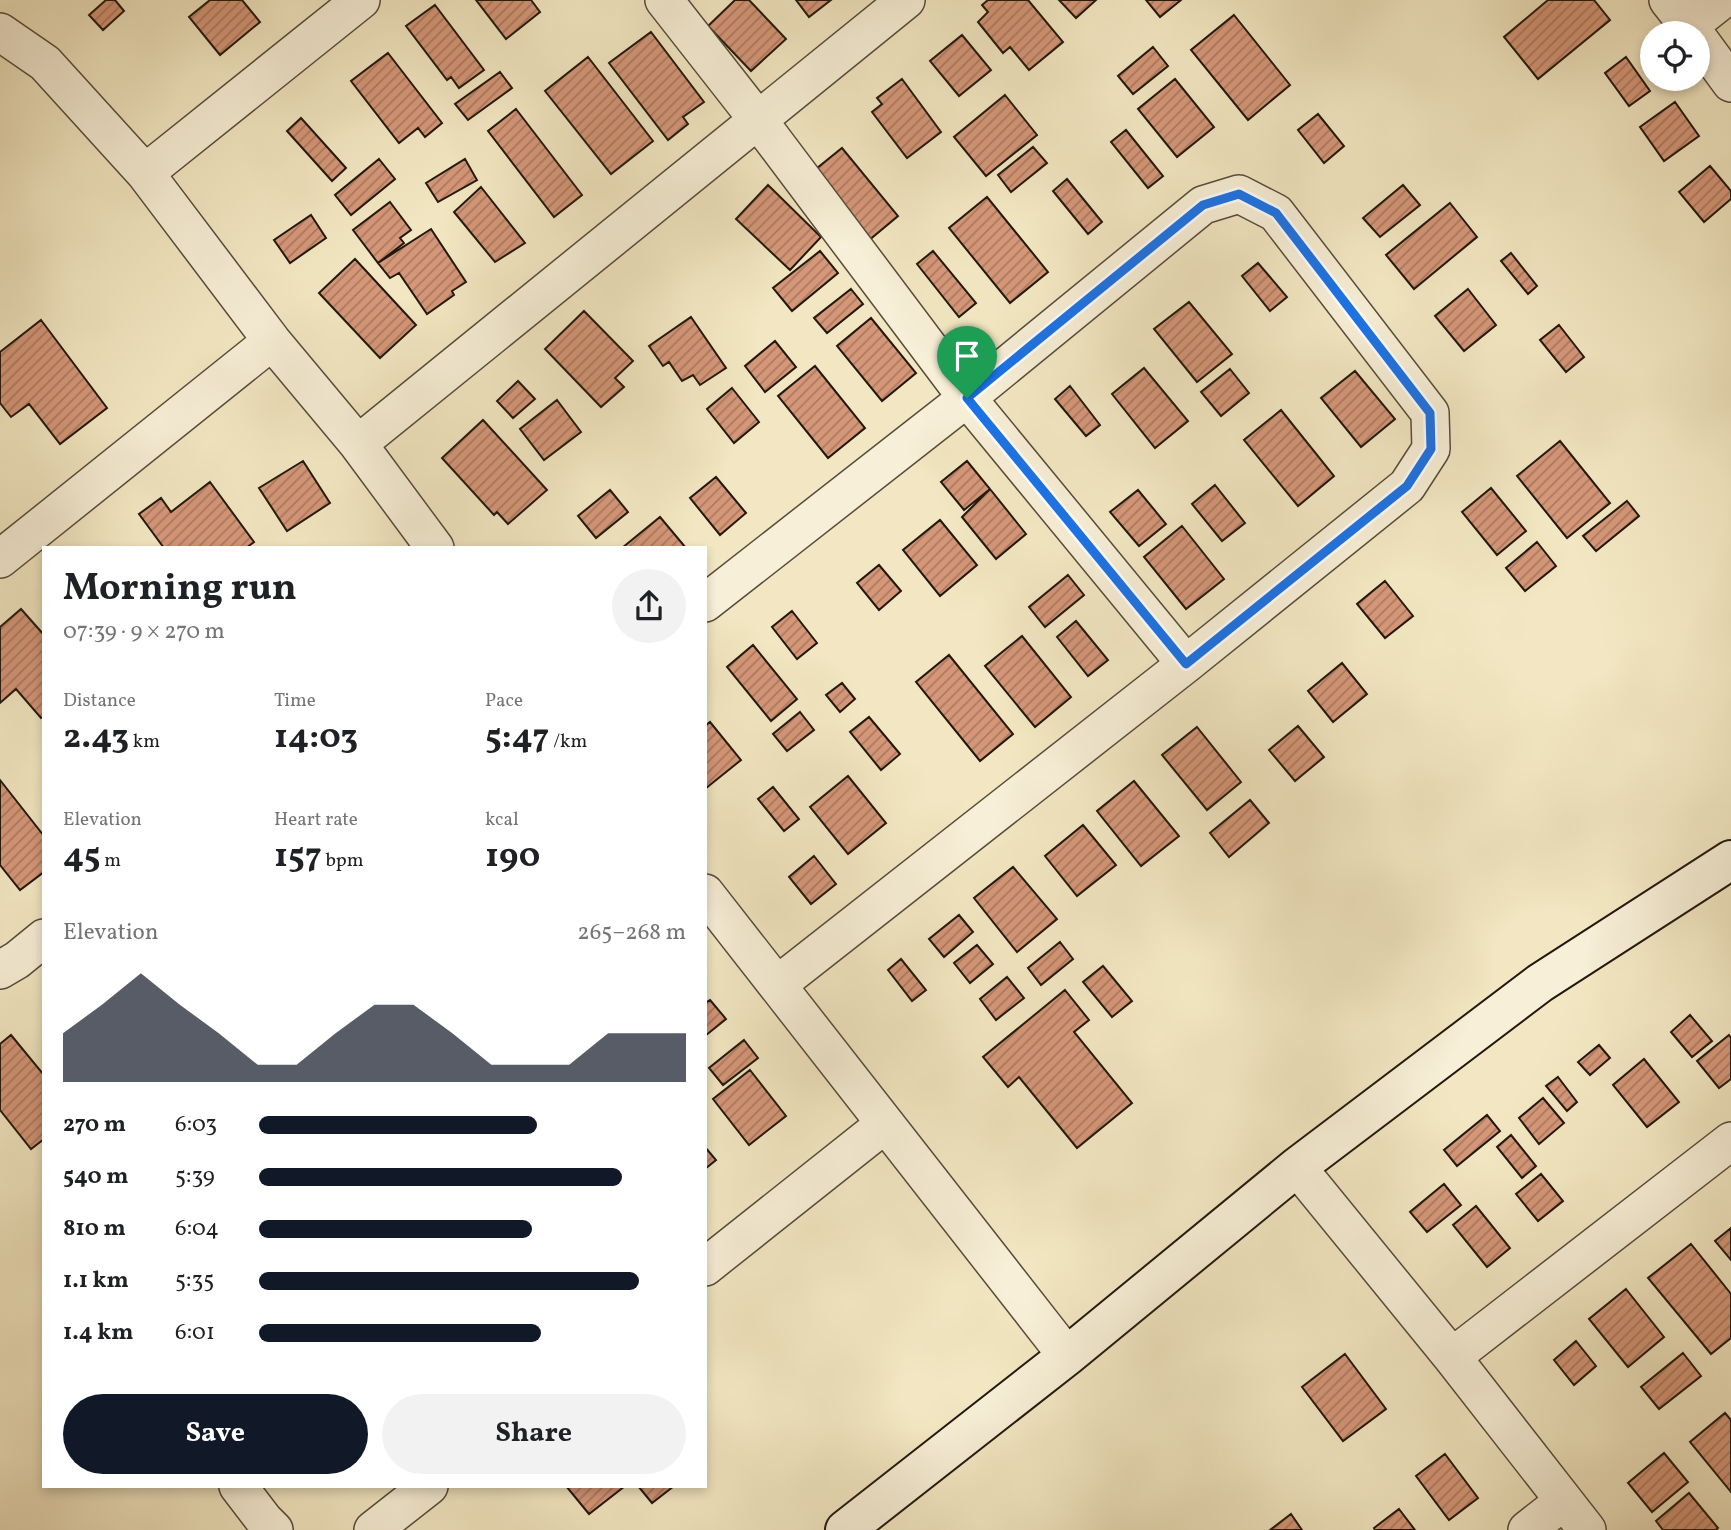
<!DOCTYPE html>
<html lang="en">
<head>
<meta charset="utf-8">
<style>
  body { margin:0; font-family:Vollkorn,serif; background:#f2f2f2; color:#202124; height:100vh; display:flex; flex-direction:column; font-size:26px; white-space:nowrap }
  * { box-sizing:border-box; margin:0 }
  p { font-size:23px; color:#757577 }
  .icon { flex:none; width:38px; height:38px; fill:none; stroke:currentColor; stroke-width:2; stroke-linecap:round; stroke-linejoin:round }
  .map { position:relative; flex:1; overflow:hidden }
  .details { position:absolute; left:42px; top:546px; width:665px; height:942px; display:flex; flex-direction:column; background:#fff; border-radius:0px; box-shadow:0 4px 10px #0003 }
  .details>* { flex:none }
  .buttons { position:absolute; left:1640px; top:21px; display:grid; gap:14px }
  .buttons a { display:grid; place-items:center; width:70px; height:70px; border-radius:50%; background:#fff; box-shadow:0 4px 10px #0003; font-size:35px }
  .pin { position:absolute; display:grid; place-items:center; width:60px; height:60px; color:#fff; margin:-72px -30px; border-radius:50% 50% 50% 0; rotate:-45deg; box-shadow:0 0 7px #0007 }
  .pin .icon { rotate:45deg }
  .round { display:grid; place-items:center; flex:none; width:74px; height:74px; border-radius:37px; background:#f2f2f2 }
  .head { display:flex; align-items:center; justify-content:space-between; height:119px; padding:0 21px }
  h1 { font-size:38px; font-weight:700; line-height:52px }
  .figures { display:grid; grid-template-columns:repeat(3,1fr); gap:10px; height:119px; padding:7px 21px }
  .figures div { display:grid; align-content:center }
  .figures b { font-size:35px; font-weight:700 }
  .figures small { font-size:19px; font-weight:400 }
  .figures p { font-size:19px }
  .chart { height:196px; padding:14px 21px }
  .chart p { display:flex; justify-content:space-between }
  .chart svg { width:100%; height:126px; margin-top:7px; fill:#111827; opacity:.7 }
  .button { display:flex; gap:14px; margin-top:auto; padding:14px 21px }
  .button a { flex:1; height:80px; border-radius:42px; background:#111827; color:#fff; font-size:28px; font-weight:700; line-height:80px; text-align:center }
  .button a+a { background:#f2f2f2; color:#202124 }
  ul { padding:0 21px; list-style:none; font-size:23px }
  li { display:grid; grid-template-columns:112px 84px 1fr; align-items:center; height:52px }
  li i { height:18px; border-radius:9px; background:#111827 }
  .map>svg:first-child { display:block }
  .building { fill:url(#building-hatch); stroke:#22180d; stroke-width:2 }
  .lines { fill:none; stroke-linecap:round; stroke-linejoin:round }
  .street-casing { stroke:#564c3a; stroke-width:40 }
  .secondary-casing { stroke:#22180d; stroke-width:42 }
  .street { stroke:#f7efd7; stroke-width:37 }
  .secondary { stroke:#f7efd7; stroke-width:38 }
  .route-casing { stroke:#fff; stroke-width:14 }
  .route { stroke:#1a73e8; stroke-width:9 }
</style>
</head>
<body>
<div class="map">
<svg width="1731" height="1530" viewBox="0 0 1731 1530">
  <defs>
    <pattern id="building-hatch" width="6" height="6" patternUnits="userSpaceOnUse" patternTransform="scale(1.75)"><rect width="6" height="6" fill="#d59778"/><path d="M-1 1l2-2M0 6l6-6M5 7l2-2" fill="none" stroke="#ac7a61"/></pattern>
  </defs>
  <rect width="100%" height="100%" fill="#f2e7c2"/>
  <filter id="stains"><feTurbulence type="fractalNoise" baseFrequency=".00286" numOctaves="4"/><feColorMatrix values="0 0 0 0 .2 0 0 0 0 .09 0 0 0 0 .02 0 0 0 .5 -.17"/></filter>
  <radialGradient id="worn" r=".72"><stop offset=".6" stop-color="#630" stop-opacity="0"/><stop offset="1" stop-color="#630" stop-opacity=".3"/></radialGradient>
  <path class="building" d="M106 0H115L124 11 103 30 89 15Z
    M210 0H242L260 22 220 55 189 17Z
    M476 0H531L540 12 506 39Z
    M735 0H749L786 39 751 71 708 26Z
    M796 0H831L809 17Z
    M988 0H1028L1063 42 1029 70 1010 47 1003 53 978 22 988 12 982 5Z
    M1059 0H1096L1076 18Z
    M1146 0H1181L1160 17Z
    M1548 0H1594L1610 20 1538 79 1504 37Z
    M435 5 484 70 459 88 451 77 447 80 406 26Z
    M1234 15 1290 85 1248 120 1191 50Z
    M651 32 704 102 683 117 688 124 668 140 609 63Z
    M962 35 991 70 959 96 930 61Z
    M1153 47 1168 66 1133 94 1118 76Z
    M388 53 442 123 425 137 418 128 399 143 351 81Z
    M588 57 653 141 611 174 545 91Z
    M1626 57 1650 91 1629 106 1605 73Z
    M500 72 512 88 468 120 455 104Z
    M902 79 941 132 907 158 872 112 882 104 877 98Z
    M1175 79 1214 127 1177 157 1138 109Z
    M1005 95 1037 135 986 176 954 137Z
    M1675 102 1699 136 1664 161 1640 127Z
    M516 109 582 195 554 217 488 131Z
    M1318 114 1344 146 1324 163 1298 130Z
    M301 118 346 168 332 181 287 131Z
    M1126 130 1163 176 1148 188 1111 142Z
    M1033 147 1047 163 1011 192 998 175Z
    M842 148 898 216 868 241 811 173Z
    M379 159 395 179 351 215 335 195Z
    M465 159 477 180 438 202 426 183Z
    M1710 166 1731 191V199L1704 222 1679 192Z
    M1067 179 1102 222 1088 234 1053 191Z
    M768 185 821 237 790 270 736 219Z
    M1403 185 1420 205 1380 237 1363 218Z
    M481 187 525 243 495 262 454 212Z
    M987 197 1048 272 1010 303 949 228Z
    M390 202 411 230 400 238 404 243 378 263 353 230Z
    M1450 203 1477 237 1414 289 1386 255Z
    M311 215 326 238 290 263 274 240Z
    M431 229 466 282 452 291 454 295 427 314 399 273 390 278 378 263Z
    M820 251 838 273 792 311 773 288Z
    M933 251 976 303 959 317 917 264Z
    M1511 253 1537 286 1528 294 1501 261Z
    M355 259 416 325 380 358 319 293Z
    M1258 263 1287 297 1270 311 1242 276Z
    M851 289 863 304 827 333 814 318Z
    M1468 289 1496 325 1464 351 1435 316Z
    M1189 302 1232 354 1197 382 1154 329Z
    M584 311 633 361 615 378 624 387 601 407 545 349Z
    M691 317 726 368 700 385 693 375 682 381 669 362 663 366 649 346Z
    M871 318 916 373 882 401 837 346Z
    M41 320 107 408 60 444 29 404 11 417 0 403V352Z
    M1559 325 1584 357 1566 372 1540 340Z
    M775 341 796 367 765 392 745 366Z
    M815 366 865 428 828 458 778 396Z
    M1144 368 1188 421 1155 448 1112 394Z
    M1230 369 1249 393 1221 416 1201 392Z
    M1355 371 1395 419 1361 447 1321 398Z
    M518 381 535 399 513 418 497 401Z
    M1070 386 1100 425 1086 436 1055 399Z
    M732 388 759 422 734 443 707 409Z
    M557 400 581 432 544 460 520 429Z
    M1281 410 1334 476 1298 506 1244 440Z
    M483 420 547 490 508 524 497 512 494 515 442 458Z
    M1560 441 1610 503 1567 538 1517 476Z
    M303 461 330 503 287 531 259 488Z
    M967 461 990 489 964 510 941 482Z
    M716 477 746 513 720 535 690 498Z
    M210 482 254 542 246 548H164L139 514 161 498 171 512Z
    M1215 485 1245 523 1222 541 1192 504Z
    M1491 488 1526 531 1497 555 1462 512Z
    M990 489 1026 534 996 559 962 517Z
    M610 490 628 512 596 538 578 516Z
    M1138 490 1166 524 1139 546 1110 512Z
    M1627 501 1639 516 1596 551 1583 536Z
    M660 517 686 548H622Z
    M940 520 977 565 940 596 903 550Z
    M1182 526 1224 579 1186 609 1144 557Z
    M1537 542 1556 566 1525 591 1506 568Z
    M879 565 901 591 879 610 857 583Z
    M1068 575 1084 595 1045 627 1029 607Z
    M1385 581 1413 616 1385 638 1357 604Z
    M21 609 44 635V716L41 718 16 689 0 703V627Z
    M792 611 817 643 797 659 772 627Z
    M1076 621 1108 660 1088 676 1057 637Z
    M1022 636 1071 697 1035 727 985 666Z
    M753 645 797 699 771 721 727 667Z
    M949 655 1013 734 980 761 916 682Z
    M1342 663 1367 694 1333 722 1308 691Z
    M842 683 855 699 840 712 826 695Z
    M800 712 814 730 787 751 773 734Z
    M869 717 900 754 881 770 850 732Z
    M710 722 741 760 705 789V726Z
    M1298 726 1324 757 1295 781 1269 750Z
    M1197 727 1241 782 1207 810 1162 755Z
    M848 776 886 823 848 854 810 807Z
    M0 780 44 836V872L20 890 0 865Z
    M1134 781 1179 836 1141 866 1097 811Z
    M773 787 799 819 784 831 758 799Z
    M1250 800 1269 823 1229 857 1210 833Z
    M1083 825 1116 865 1077 896 1045 856Z
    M814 856 836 884 811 904 789 877Z
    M1013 867 1057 919 1017 952 974 898Z
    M959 915 973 932 944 957 929 939Z
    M1060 942 1073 959 1041 985 1028 968Z
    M977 945 993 964 970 983 954 963Z
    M901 959 926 990 912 1001 888 970Z
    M1103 966 1132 1001 1112 1017 1083 982Z
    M1007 977 1024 998 996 1020 980 999Z
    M1065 990 1089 1020 1074 1032 1132 1103 1077 1148 1019 1077 1008 1087 983 1057Z
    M710 1000 726 1019 705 1036V1003Z
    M1690 1015 1712 1041 1692 1057 1671 1032Z
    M11 1035 44 1075V1139L31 1149 0 1110V1044Z
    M1729 1035 1731 1038V1079L1719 1088 1697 1061Z
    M744 1040 758 1058 723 1085 709 1068Z
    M1599 1045 1610 1058 1590 1075 1578 1062Z
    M1644 1059 1679 1102 1647 1127 1613 1085Z
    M750 1070 786 1116 749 1145 713 1099Z
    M1558 1077 1577 1102 1567 1111 1546 1086Z
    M1543 1098 1564 1123 1539 1144 1519 1118Z
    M1487 1115 1500 1131 1457 1166 1444 1150Z
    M1511 1135 1536 1166 1522 1178 1497 1147Z
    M705 1147 716 1160 705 1169Z
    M1541 1174 1563 1201 1538 1221 1516 1194Z
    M1444 1184 1461 1205 1427 1232 1410 1212Z
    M1476 1206 1510 1248 1487 1267 1453 1225Z
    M1731 1228V1260L1715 1241Z
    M1691 1244 1731 1294V1338L1711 1354 1648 1278Z
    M1626 1289 1664 1337 1628 1367 1589 1319Z
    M1576 1341 1596 1366 1574 1385 1554 1360Z
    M1683 1353 1701 1376 1659 1409 1641 1387Z
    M1345 1354 1386 1409 1343 1441 1302 1387Z
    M1725 1413 1731 1420V1492L1690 1442Z
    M1664 1453 1688 1482 1652 1512 1628 1483Z
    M1445 1454 1478 1498 1449 1520 1416 1476Z
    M566 1486H625L589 1514Z
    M638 1486H674L652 1503Z
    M1689 1493 1718 1528 1716 1530H1663L1656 1521Z
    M1399 1509 1415 1530H1375L1374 1528Z
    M1291 1514 1302 1530H1270Z"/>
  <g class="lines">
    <g class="street-casing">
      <path id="street" d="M664 0 758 120 967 398 1186 664
        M1668 0 1694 33
        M1689 26 1722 0
        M0 32 45 63 145 173 272 341 358 444 435 548
        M1698 38 1731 83
        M145 173 361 0
        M358 444 906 0
        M0 559 272 341
        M705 603 967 398 1203 205 1239 194 1276 213 1430 413 1431 449 1407 486 1186 664 777 985
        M705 893 1067 1356
        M0 970 17 960 44 938
        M1297 1167 1452 1357 1587 1530
        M705 1267 885 1124
        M1452 1357 1731 1141
        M238 1486 264 1520 274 1530
        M373 1530 429 1486
        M1527 1530 1564 1501"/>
    </g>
    <g class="secondary-casing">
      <path id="secondary" d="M845 1530 1067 1356 1297 1167 1540 983 1731 860"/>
    </g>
    <use href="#street" class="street"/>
    <use href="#secondary" class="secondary"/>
  </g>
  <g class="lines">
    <g class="route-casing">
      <path id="route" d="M1239 194 1276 213 1430 413 1431 449 1407 486 1186 664 967 398 1203 205Z"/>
    </g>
    <use href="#route" class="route"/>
  </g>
  <rect width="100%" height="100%" filter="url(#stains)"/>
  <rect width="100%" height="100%" fill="url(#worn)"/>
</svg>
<div class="buttons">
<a><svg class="icon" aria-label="locate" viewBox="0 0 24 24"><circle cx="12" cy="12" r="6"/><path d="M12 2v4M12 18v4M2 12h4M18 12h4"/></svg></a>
</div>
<div class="pin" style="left:967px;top:398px;background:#1e9e55"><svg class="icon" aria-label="arrive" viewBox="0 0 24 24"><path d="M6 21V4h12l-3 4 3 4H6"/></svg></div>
<section class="details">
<div class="head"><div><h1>Morning run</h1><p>07:39 · 9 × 270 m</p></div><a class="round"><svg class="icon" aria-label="share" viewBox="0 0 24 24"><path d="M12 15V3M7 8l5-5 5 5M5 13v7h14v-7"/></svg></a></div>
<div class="figures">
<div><p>Distance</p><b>2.43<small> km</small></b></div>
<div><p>Time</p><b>14:03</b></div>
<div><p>Pace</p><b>5:47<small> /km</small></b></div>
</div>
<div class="figures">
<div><p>Elevation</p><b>45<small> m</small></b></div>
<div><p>Heart rate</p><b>157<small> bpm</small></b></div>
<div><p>kcal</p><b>190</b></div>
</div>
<div class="chart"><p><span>Elevation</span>265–268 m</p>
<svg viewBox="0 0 160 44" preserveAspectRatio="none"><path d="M0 44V27L10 17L20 6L30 17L40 27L50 38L60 38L70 27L80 17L90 17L100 27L110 38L120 38L130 38L140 27L150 27L160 27V44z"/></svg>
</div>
<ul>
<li><b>270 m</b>6:03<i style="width:65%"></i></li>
<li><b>540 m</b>5:39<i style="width:85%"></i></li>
<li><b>810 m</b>6:04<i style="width:64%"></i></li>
<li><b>1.1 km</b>5:35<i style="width:89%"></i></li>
<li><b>1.4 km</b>6:01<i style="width:66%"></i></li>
</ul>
<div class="button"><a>Save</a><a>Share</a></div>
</section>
</div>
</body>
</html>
